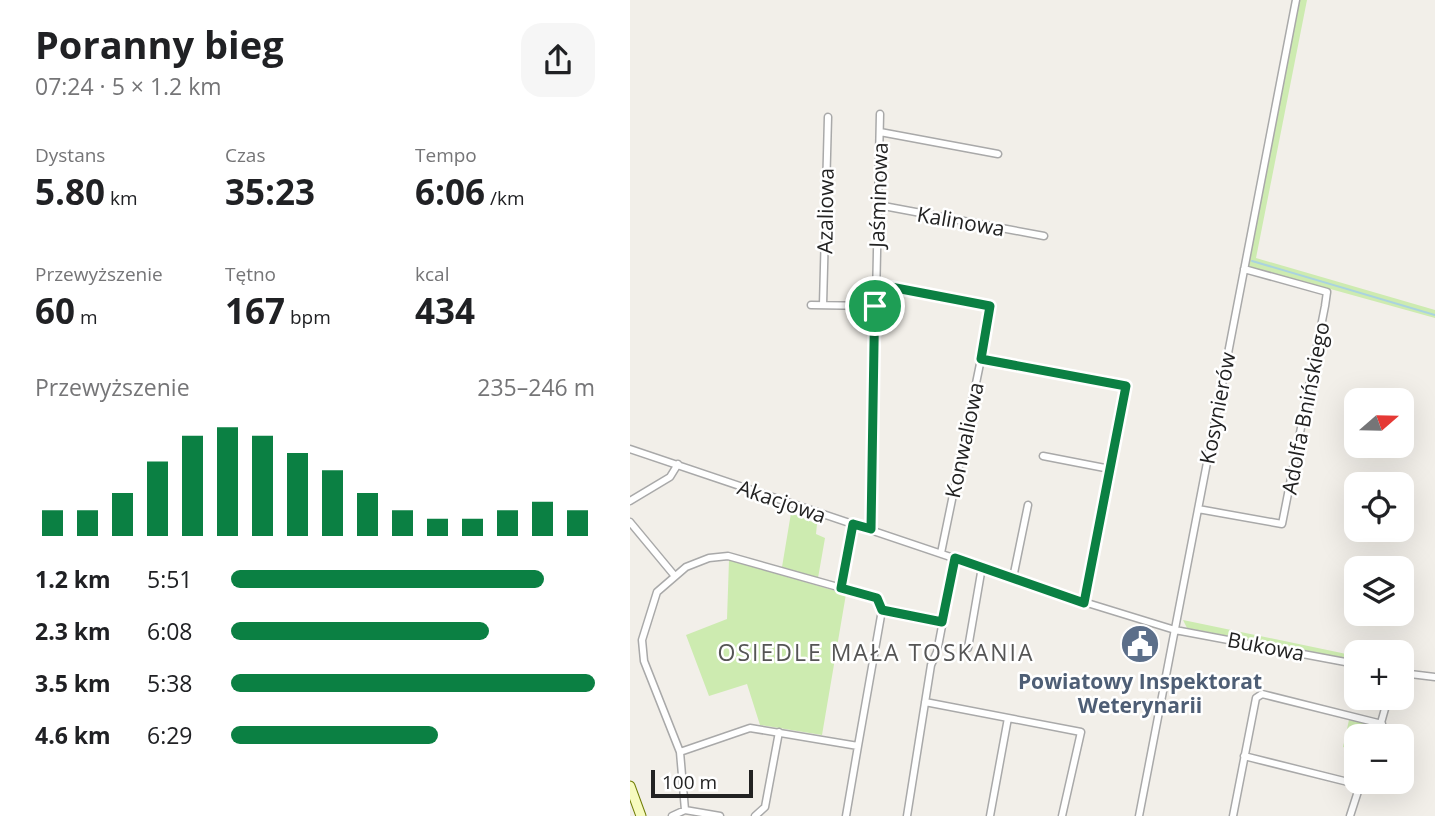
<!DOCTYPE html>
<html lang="pl">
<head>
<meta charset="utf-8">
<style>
  body { margin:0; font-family:"Open Sans",sans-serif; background:#f6f6f6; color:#202124; height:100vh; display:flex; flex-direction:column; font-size:26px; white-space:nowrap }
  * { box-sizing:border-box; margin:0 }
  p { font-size:23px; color:#757577 }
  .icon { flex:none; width:38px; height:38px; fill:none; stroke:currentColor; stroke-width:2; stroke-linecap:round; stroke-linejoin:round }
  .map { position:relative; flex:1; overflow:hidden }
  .side { display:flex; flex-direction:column; background:#fff; width:630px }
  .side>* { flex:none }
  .needle { width:46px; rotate:70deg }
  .tools { position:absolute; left:714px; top:388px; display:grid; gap:14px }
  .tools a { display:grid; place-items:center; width:70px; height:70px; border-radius:14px; background:#fff; box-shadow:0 7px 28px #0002; font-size:35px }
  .scale { position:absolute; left:21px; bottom:18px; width:102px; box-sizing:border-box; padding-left:7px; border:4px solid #222; border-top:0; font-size:19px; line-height:24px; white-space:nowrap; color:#222; -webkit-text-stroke:5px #fff; paint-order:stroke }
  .pin { position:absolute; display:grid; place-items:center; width:60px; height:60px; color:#fff; margin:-30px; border:4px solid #fff; border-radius:50%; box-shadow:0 2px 7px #0007 }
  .round { display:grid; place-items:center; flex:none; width:74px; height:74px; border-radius:21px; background:#f6f6f6 }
  .head { display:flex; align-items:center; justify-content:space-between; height:119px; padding:0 35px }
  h1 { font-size:38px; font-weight:700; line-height:52px }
  .metrics { display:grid; grid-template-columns:repeat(3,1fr); gap:10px; height:119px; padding:7px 35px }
  .metrics div { display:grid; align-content:center }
  .metrics b { font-size:35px; font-weight:700 }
  .metrics small { font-size:19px; font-weight:400 }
  .metrics p { font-size:19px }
  .chart { height:196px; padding:14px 35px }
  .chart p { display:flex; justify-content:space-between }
  .chart svg { width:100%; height:126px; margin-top:7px; stroke:#0b8043; stroke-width:6 }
  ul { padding:0 35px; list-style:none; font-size:23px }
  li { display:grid; grid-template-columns:112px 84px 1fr; align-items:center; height:52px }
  li i { height:18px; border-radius:9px; background:#0b8043 }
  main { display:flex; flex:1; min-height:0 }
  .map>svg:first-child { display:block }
  .grass { fill:#cdebb0 }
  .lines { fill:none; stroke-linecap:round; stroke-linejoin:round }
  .stream { stroke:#aad3df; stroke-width:2 }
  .street-casing { stroke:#a9a9a9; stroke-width:9 }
  .secondary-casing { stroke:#707d05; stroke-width:11 }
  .street { stroke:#fff; stroke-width:6 }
  .secondary { stroke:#f7fabf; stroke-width:9 }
  .route-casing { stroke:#fff; stroke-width:14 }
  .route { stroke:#0b8043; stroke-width:9 }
  .labels { text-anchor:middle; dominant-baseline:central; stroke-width:5; stroke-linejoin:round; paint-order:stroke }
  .street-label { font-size:21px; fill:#222; stroke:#fff }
  .service-label { font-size:21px; font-weight:bold; fill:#4e5e75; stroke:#fff }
  .neighbourhood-label { font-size:23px; letter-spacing:2px; fill:#555; stroke:#fff }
</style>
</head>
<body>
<main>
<section class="side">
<div class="head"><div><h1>Poranny bieg</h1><p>07:24 · 5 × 1.2 km</p></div><a class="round"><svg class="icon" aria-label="share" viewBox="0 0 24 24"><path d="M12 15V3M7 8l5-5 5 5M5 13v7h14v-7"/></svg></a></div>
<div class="metrics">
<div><p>Dystans</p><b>5.80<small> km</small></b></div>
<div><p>Czas</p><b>35:23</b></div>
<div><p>Tempo</p><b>6:06<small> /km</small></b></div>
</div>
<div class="metrics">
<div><p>Przewyższenie</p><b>60<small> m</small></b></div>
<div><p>Tętno</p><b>167<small> bpm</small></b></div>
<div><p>kcal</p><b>434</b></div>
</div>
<div class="chart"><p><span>Przewyższenie</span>235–246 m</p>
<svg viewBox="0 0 160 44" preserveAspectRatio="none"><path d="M5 44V35M15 44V35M25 44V29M35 44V18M45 44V9M55 44V6M65 44V9M75 44V15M85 44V21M95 44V29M105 44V35M115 44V38M125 44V38M135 44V35M145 44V32M155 44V35"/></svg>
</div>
<ul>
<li><b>1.2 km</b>5:51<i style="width:86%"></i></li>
<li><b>2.3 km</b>6:08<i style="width:71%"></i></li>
<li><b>3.5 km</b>5:38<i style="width:100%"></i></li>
<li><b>4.6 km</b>6:29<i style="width:57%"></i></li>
</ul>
</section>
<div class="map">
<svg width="805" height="816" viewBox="0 0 805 816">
  <rect width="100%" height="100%" fill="#f2efe9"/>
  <path class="grass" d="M668 0H677L626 258 805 310V318L617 266Z
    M161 513 187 524 186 534 195 538 188 578 152 567Z
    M99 560 216 594 192 735 130 725 117 684 79 696 56 635 97 619Z
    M553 620 726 656V659L723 660 557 628Z
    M719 720 739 724 745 730 743 737H726V750L713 747Z"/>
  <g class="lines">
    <path class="stream" d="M622 261 805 315"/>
    <g class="street-casing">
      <path id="street" d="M250 132 368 154
        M248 205 414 236
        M245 284 360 306 351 359
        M181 305 245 306
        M193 305 198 117
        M0 449 454 602 545 630 726 664
        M413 456 480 469
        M0 501 40 477 48 464
        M568 509 652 524 695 306 697 292 614 269
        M0 522 44 575
        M241 529 250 114
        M311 553 351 359 496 386 454 602
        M383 578 398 505
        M211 588 223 524
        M338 648 352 567
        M772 673 805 677
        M295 702 451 732 432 816
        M747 737 758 698
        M228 746 252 610
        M50 752 120 728 228 746 216 816
        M614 756 730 785
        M55 810 50 752 14 661 12 640 27 592 56 567 79 558 98 556 247 598 252 610 312 622
        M42 816 55 810 90 816
        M125 816 135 807 149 732
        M277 816 301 665 307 652 325 558
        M360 816 378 718
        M509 816 666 0
        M603 816 626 698 632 694 752 724
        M720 816 731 782"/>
    </g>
    <g class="secondary-casing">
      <path id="secondary" d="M0 786 11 816"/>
    </g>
    <use href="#street" class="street"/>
    <use href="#secondary" class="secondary"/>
  </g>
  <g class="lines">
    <g class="route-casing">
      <path id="route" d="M245 284 360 306 351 359 496 386 454 603 325 558 312 622 252 610 247 598 211 588 223 524 241 529Z"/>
    </g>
    <use href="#route" class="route"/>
  </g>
  <defs>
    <g id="civic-disc" transform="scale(2.0125)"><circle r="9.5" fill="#5c6f8a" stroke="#fff"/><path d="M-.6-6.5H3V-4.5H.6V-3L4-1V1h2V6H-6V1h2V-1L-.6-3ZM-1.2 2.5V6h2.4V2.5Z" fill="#fff"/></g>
  </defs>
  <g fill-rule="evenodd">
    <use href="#civic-disc" x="510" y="644"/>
  </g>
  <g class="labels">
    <g class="street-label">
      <text transform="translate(248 195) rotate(-88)">Jaśminowa</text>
      <text transform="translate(195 211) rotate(-89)">Azaliowa</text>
      <text transform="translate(331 221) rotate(10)">Kalinowa</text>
      <text transform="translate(587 408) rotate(-79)">Kosynierów</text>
      <text transform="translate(675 408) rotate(-79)">Adolfa Bnińskiego</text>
      <text transform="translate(334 440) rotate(-78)">Konwaliowa</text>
      <text transform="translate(152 501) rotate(19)">Akacjowa</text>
      <text transform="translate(636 646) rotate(11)">Bukowa</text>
    </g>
    <g class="service-label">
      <text x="510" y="681">Powiatowy Inspektorat<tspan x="510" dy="24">Weterynarii</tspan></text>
    </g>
    <g class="neighbourhood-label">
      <text x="246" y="652">OSIEDLE MAŁA TOSKANIA</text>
    </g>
  </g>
</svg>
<div class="tools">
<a><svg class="needle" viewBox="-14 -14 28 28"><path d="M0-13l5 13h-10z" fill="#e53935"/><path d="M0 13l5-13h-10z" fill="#757577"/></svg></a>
<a><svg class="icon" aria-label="locate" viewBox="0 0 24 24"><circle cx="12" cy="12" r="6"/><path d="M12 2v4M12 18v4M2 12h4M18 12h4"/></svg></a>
<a><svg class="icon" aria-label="layers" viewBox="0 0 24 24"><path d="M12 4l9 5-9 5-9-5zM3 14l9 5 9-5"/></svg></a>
<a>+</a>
<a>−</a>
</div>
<div class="scale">100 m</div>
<div class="pin" style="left:245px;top:306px;background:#1e9e55"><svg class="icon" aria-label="arrive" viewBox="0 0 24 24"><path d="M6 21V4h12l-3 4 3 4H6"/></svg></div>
</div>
</main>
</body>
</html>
